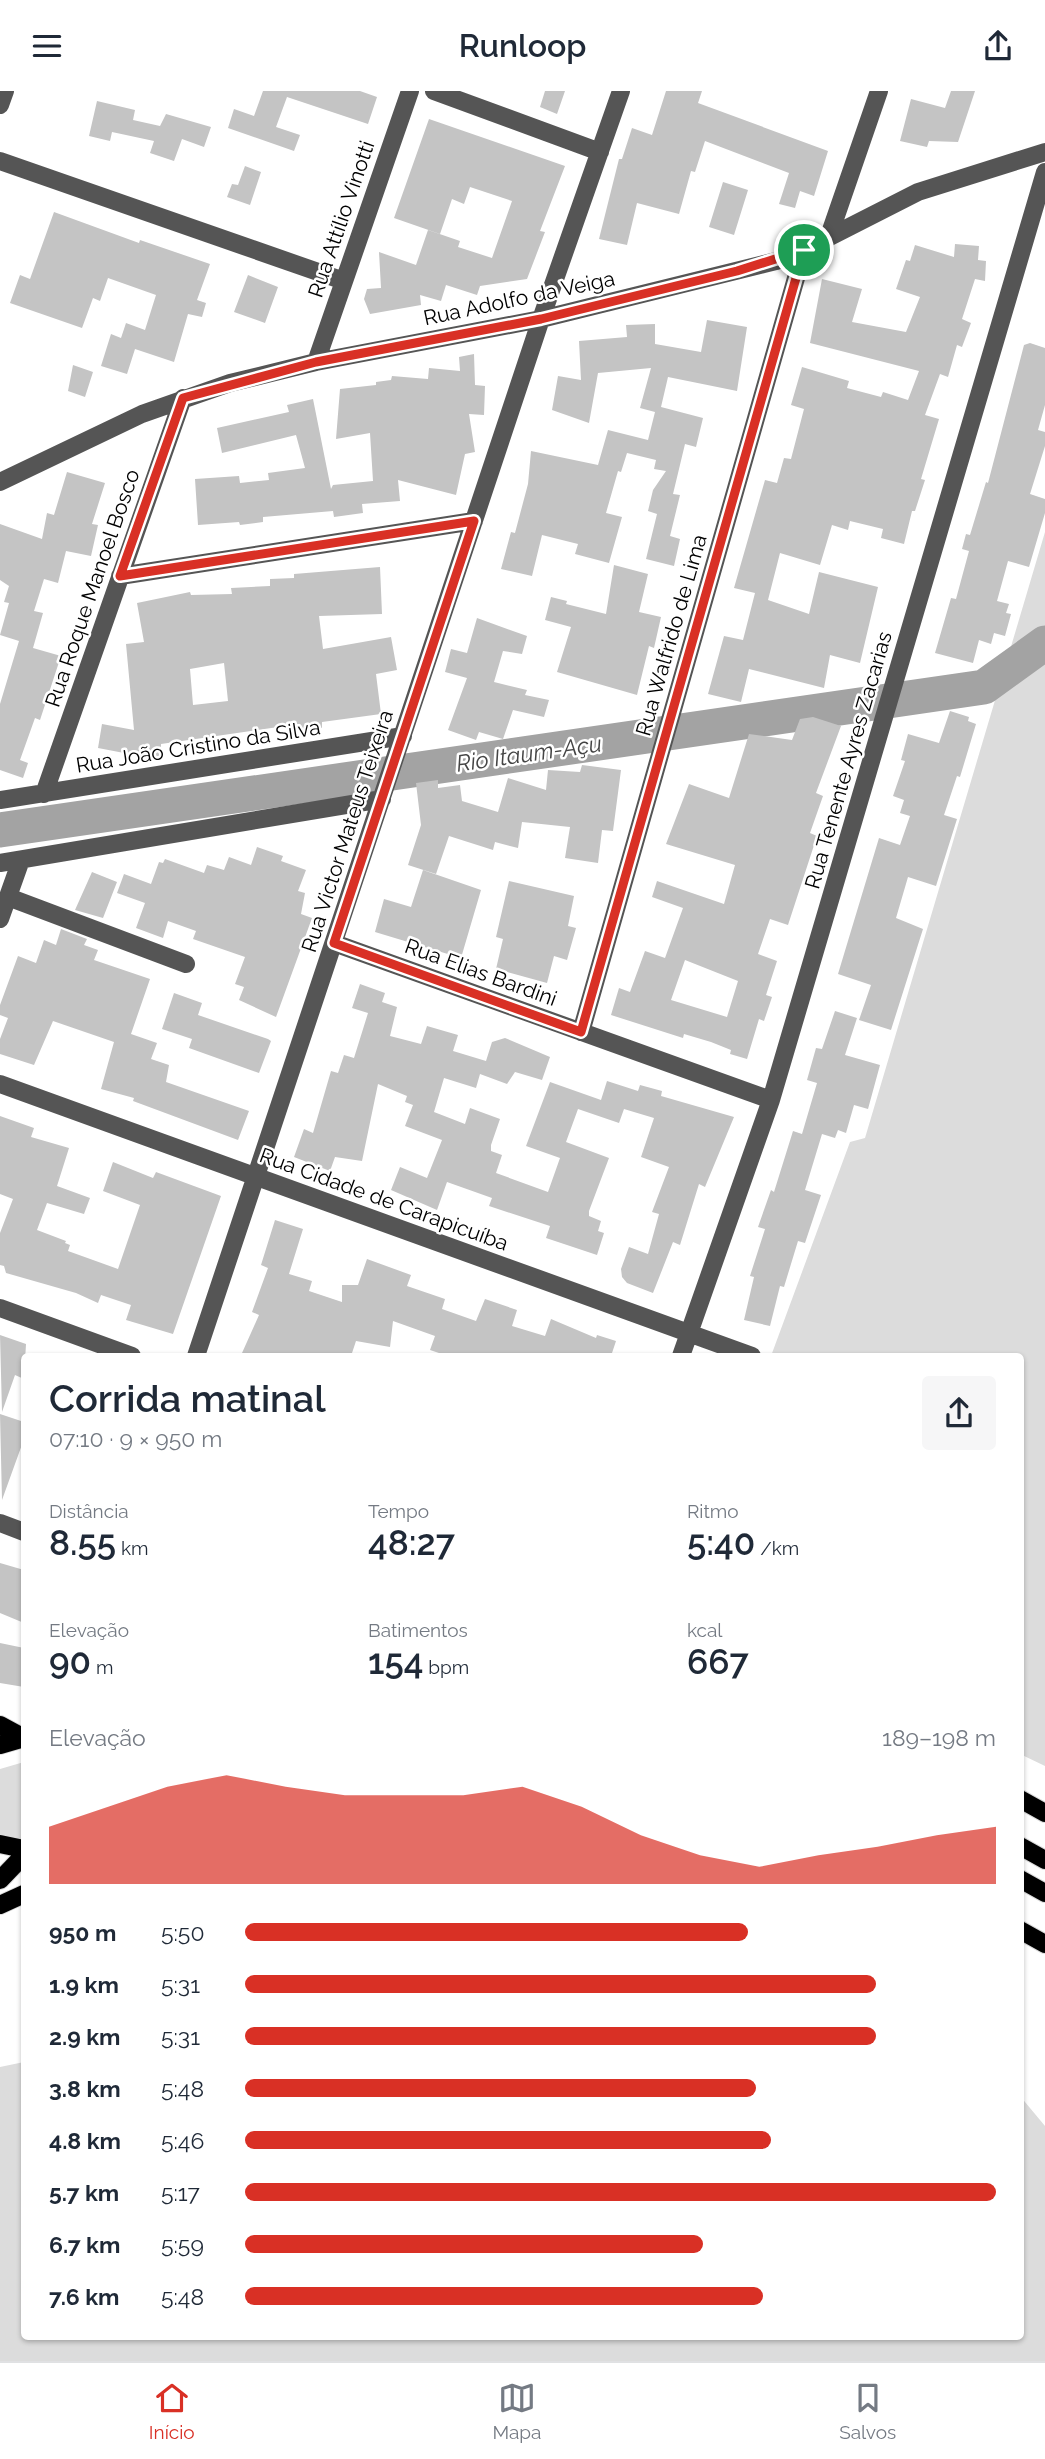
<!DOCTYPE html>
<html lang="pt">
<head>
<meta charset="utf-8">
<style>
  body { margin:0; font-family:Raleway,sans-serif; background:#f6f6f7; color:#1f2937; height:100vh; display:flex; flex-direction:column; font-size:26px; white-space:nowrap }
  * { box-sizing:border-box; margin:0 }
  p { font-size:23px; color:#747a83 }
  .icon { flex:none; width:38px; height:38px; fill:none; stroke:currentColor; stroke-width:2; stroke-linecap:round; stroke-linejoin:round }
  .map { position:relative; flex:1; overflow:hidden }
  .sheet { position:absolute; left:21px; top:1262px; width:1003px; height:987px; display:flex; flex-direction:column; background:#fff; border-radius:7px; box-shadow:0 2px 5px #0004 }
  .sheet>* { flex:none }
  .pin { position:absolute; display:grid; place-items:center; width:60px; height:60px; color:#fff; margin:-30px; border:4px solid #fff; border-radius:50%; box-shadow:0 2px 7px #0007 }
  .round { display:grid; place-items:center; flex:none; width:74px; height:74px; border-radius:7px; background:#f6f6f7 }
  .head { display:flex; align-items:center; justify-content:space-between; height:119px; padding:0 28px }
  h1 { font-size:38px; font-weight:600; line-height:52px }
  .stats { display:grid; grid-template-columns:repeat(3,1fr); gap:10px; height:119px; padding:7px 28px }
  .stats div { display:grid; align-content:center }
  .stats b { font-size:35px; font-weight:600 }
  .stats small { font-size:19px; font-weight:400 }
  .stats p { font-size:19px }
  .chart { height:196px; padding:14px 28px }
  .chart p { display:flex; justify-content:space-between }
  .chart svg { width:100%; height:126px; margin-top:7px; fill:#d93025; opacity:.7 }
  ul { padding:0 28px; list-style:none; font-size:23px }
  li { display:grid; grid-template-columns:112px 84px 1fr; align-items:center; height:52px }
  li i { height:18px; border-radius:9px; background:#d93025 }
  header { display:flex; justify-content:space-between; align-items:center; height:91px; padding:0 28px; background:#fff; font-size:32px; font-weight:600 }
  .tabs { display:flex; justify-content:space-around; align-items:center; height:98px; border-top:2px solid #e0e1e3; background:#fff; font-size:19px; color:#747a83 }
  .tabs a { display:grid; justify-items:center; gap:4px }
  .tabs .active { color:#d93025 }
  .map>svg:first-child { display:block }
  .green { fill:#dcdcdc }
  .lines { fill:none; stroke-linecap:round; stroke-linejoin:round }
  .river { stroke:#a3a3a3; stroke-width:35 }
  .building { fill:#c4c4c4; fill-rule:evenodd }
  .major-casing { stroke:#dbdbdb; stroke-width:20 }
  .minor { stroke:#555; stroke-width:18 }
  .major { stroke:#000; stroke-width:18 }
  .route-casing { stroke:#fff; stroke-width:14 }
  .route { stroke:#d93025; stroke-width:9 }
  .labels { text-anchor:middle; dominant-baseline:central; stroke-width:5; stroke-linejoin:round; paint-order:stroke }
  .street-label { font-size:21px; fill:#000; stroke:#fff }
  .water-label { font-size:23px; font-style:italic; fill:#444; stroke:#fff }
</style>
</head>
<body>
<header><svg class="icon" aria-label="menu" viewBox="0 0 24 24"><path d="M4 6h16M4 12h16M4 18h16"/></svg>Runloop<svg class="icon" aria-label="share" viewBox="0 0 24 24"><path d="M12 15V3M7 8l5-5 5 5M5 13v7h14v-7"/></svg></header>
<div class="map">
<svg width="1045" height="2270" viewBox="0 0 1045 2270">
  <rect width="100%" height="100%" fill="#fff"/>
  <path class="green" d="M1045 441V1675L1020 1663V1265H771L850 1051 865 1047Z
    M24 1671V1753L0 1746V1678Z
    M24 1971V2245H1020V2005L1045 2035V2270H0V1976Z"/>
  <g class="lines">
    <path class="river" d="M0 739 984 596 1045 552"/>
  </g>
  <path class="building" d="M263 0H360L377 6 368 33 287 6 276 36 300 44 294 60 228 37 234 18 254 25Z
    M545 0H565L557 23 540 16Z
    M666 0H702L698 12 828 60 814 105 800 100 795 117 779 113 789 82 705 50 695 81 691 80 679 123 637 112 627 154 599 148 619 68H622L632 37 652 44Z
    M951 0H975L958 51 929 50 927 56 900 50 911 8 945 17Z
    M97 10 135 19 133 29 160 35 166 23 211 36 204 56 182 48 174 70 150 62 154 50 112 41 110 50 89 45Z
    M429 28 565 75 540 140 545 141 527 188 480 195 477 204 446 194 441 210 420 204 421 214 370 223 364 208 367 198 381 197 379 161 416 174 428 139 460 150 458 156 492 167 512 110 470 96 464 113 452 108 440 143 394 127Z
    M245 75 261 81 250 114 227 106 232 93 238 94Z
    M723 91 748 99 734 144 709 136Z
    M54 121 139 152 140 149 210 173 197 209 206 212 202 226 188 223 174 271 135 258 127 283 101 275 111 243 121 247 126 232 145 239 156 204 108 187 100 210 93 207 82 237 10 212 20 184 30 188Z
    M955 153 979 155 978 169 986 170 985 190 975 188 962 228 971 232 962 256 957 254 948 286 940 283 925 324 939 328 921 388 925 389 915 420H912L904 453 881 447 883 438 850 430 848 439 832 434 820 474 780 462 768 509 809 523 819 481 878 496 860 572 830 564 824 597 749 578 741 611 708 603 724 545 743 549 755 502 734 497 765 389 777 392 784 367 791 368 804 318 791 314 802 276 849 290 847 297 881 306 883 301 908 309 919 280 810 252 822 188 862 198 852 231 906 241 920 206 896 198 906 169 910 170 915 154 954 166Z
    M248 184 278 196 265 232 234 221Z
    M707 229 747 236 737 300 668 286 661 316 703 327 696 356 685 353 673 403 680 404 670 445 680 448 674 475 646 468 657 423 648 420 653 399 666 380 654 378 656 369 627 362 621 381 618 380 606 422 622 426 609 472 575 463 578 453 542 444 532 485 501 478 511 441 515 442 528 393 531 360 598 374 608 339 648 349 655 321 640 317 651 277 598 282 589 332 552 319 558 285 581 289 579 250 627 246 626 234 655 233V253L701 261Z
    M1030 252 1045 257V314L1038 339 1045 341V355L1030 403 1045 408V422L1029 476 1008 470 997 510 1009 513 1006 522 1011 523 1005 545 994 542 991 553 979 549 973 572 935 562 951 507 956 508 969 460 962 458 966 443 970 444 986 391 988 392 1024 254Z
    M474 263 475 294 485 295 484 324 469 323 475 361 465 363 456 404 398 389 400 410 362 413 363 422 334 426 333 420 263 426V431L240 434 239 431 198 434 195 388 239 385 240 392 269 389 268 382 305 377 296 344 222 362 217 337 289 321 287 314 313 308 331 398 333 394 373 390 370 342 336 348 340 298 376 294V291L391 289 392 285 428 288 429 277 460 280 459 266Z
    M73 274 93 281 85 306 68 300Z
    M67 381 105 392 92 433 98 434 91 465 66 460 58 492 44 488 34 520 43 522 33 557 61 565 40 629 35 627 20 669 28 672 23 687 0 679V613L19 550 0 544 9 512 4 511 9 495 0 489V433L42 448 47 422 54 424Z
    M614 474 648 483 639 521 661 526 654 557 649 555 637 604 557 581 571 536 545 529 551 506 567 510 566 513 606 523Z
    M380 476 382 523 319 525 323 558 391 546 397 579 376 583 381 623 322 631V637L299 638V633L161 653V665L145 666 98 657 102 633 134 639 126 553 144 551 137 512 190 501 191 504 232 503 231 497 270 495V488L294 487V483ZM224 572 228 610 193 614 190 578Z
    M477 527 527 545 522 563 503 560 494 591 527 599 525 604 549 609 544 626 513 619 503 648 479 641 476 649 448 639 467 587 445 581 451 558 467 562Z
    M950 620 969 626 968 630 976 633 960 686 957 685 944 724 957 728 936 795 908 786 896 827 923 838 891 939 859 929 871 894 838 883 879 747 900 754 910 725 900 722 904 709 893 705 905 670 901 669 908 643 939 652Z
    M813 626 841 635 816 702 823 705 810 742 817 745 788 834 770 828 758 863 777 870 766 904 772 906 764 930 759 928 747 968 730 963 731 959 711 951 684 943 683 947 611 924 619 897 630 901 645 860 665 867 683 817 652 806 657 790 724 813 735 774 666 753 689 693 729 707 749 643 792 649 800 628ZM685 869 738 890 727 926 671 909Z
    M582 674 621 679 613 740 602 739 598 772 565 767 570 736 522 731 518 757 495 751 493 759 449 745 436 783 408 774 421 734 416 692 438 689V697L460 694 462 710 498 721 508 687 546 699 548 679 580 681Z
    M257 756 283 765 281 770 306 779 298 800 305 802 301 823 312 827 276 926 239 909 244 896 235 893 245 866 193 848 196 840 168 830 163 847 136 837 145 812 117 802 124 783 151 793 159 771 163 772 165 768 204 782 207 774 224 779 229 766 251 774Z
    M423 779 481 799 461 867 375 841 384 808 411 816Z
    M92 781 117 791 103 827 75 819Z
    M509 790 574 805 568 835 576 837 567 869 554 865 547 892 496 878 503 848 496 846Z
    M61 838 87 848 84 854 98 859 94 869 150 888 131 943 157 952 151 968 169 974 166 991 249 1020 238 1049 133 1010 134 1007 101 998 114 951 53 930 34 974 0 963V948L8 927 0 924V914L18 865 36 872 44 849 56 854Z
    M360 893 385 902 382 911 397 916 390 945 421 953 427 935 458 944 453 960 486 970 492 951 505 947 550 966 542 989 515 981 507 993 480 983 476 997 444 987 434 1021 465 1033 470 1017 500 1028 491 1054V1060L502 1064 496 1082 548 1101 560 1067 526 1055 550 991 601 1009 607 990 638 1000 640 994 662 1000 661 1005 734 1026 705 1096 699 1093 680 1154 673 1151 653 1202 627 1192 622 1186 621 1178 629 1156 648 1163 659 1123 652 1121 669 1076 641 1066 654 1027 624 1018 619 1032 578 1018 566 1051 609 1067 589 1120V1125L601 1130 598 1140 604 1142 597 1164 546 1147 550 1135 489 1115 492 1107 447 1091 437 1119 391 1099 400 1076 427 1087 442 1049 405 1035 413 1014 405 1011 407 1005 378 993 362 1070 335 1066 330 1080 294 1066 304 1038 313 1042 331 980 338 982 344 964 354 967 368 922 352 917Z
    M174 902 202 912 198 924 268 948 271 950 259 982 189 957 192 948 162 938Z
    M835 920 857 927 845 964 880 974 868 1018 854 1014 846 1042 838 1039 835 1047 822 1043 805 1099 821 1104 805 1152 798 1150 784 1196 780 1195 770 1235 744 1229 754 1186 750 1185 765 1138 758 1136 771 1099 774 1101 793 1040 802 1043 817 992 807 989 816 957 822 958Z
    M0 1025 34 1037 31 1046 69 1057 57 1095 90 1107 84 1123 47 1112 37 1139 66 1150 65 1152 70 1154 68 1160 118 1178 140 1114 103 1100 113 1071 153 1087 156 1081 221 1105 173 1243 126 1229 131 1214 101 1204 98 1212 76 1202 6 1182 4 1175 0 1174V1142L13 1108 0 1103Z
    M275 1129 303 1138 289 1183 312 1190 309 1200 342 1211V1194H358L367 1168 411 1184 407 1195 445 1208 442 1218 476 1230 485 1208 517 1219 512 1235 545 1245 551 1228 596 1247 597 1244 616 1250 611 1265H448L430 1259 435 1245 393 1230 390 1256 356 1250 351 1265H251L242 1262 259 1224 252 1221 268 1177 261 1174Z
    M0 1244 26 1253 24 1288 15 1284 2 1321Z
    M0 1323 24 1331V1348L2 1409Z
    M0 1472 24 1479V1532L0 1522Z
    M0 1552 24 1557V1596L0 1592Z"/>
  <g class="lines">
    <g class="major-casing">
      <path id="major" d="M0 1634 24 1647
        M0 1654 24 1647
        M1020 1708 1045 1722
        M0 1753 24 1758
        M1020 1755 1045 1769
        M1020 1788 1045 1802
        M0 1789 24 1764
        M0 1814 24 1803
        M1020 1839 1045 1853"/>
    </g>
    <path class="minor" d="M434 0 600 61
      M0 14 5 0
      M0 70 344 190
      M829 145 879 0
      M316 271 410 0
      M0 391 142 323 230 292 316 271 541 228 776 170 804 159 918 101 1045 61
      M120 485 474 430
      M44 703 183 307
      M0 709 403 645
      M0 772 382 708
      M8 806 186 873
      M0 828 21 769
      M334 852 771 1009
      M581 941 804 159
      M0 993 752 1265
      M0 1217 132 1265
      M196 1265 541 228 621 0
      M681 1265 771 1009 1045 81
      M0 1432 24 1441"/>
    <use href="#major" class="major"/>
  </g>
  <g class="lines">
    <g class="route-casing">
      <path id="route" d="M804 159 581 941 334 852 474 430 120 485 183 307 316 271 541 228 737 180Z"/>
    </g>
    <use href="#route" class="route"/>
  </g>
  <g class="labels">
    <g class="street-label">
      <text transform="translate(341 128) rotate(-71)">Rua Attílio Vinotti</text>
      <text transform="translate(519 207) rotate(-12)">Rua Adolfo da Veiga</text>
      <text transform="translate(92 497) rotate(-71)">Rua Roque Manoel Bosco</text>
      <text transform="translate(671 544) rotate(-74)">Rua Walfrido de Lima</text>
      <text transform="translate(198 655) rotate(-9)">Rua João Cristino da Silva</text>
      <text transform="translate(848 669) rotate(-74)">Rua Tenente Ayres Zacarias</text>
      <text transform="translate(347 740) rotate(-72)">Rua Victor Mateus Teixeira</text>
      <text transform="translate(481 881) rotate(20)">Rua Elias Bardini</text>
      <text transform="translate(384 1108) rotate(20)">Rua Cidade de Carapicuíba</text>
    </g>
    <g class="water-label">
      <text transform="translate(529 662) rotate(-8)">Rio Itaum-Açu</text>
    </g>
  </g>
</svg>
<div class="pin" style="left:804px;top:159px;background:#1e9e55"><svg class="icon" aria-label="arrive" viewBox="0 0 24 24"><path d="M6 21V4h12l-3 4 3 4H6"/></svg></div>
<section class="sheet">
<div class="head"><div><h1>Corrida matinal</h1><p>07:10 · 9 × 950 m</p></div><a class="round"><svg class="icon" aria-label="share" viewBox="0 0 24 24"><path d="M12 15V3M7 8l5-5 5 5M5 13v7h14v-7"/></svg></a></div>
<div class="stats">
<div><p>Distância</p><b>8.55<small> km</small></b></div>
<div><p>Tempo</p><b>48:27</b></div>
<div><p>Ritmo</p><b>5:40<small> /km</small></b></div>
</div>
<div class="stats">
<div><p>Elevação</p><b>90<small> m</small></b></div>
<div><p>Batimentos</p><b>154<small> bpm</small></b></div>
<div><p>kcal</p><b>667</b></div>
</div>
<div class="chart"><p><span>Elevação</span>189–198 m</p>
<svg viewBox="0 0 160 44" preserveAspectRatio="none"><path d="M0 44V24L10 17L20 10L30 6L40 10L50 13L60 13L70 13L80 10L90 17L100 27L110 34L120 38L130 34L140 31L150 27L160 24V44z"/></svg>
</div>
<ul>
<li><b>950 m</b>5:50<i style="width:67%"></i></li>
<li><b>1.9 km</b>5:31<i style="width:84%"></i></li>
<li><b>2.9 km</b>5:31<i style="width:84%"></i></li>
<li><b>3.8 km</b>5:48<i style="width:68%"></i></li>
<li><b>4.8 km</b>5:46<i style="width:70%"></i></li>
<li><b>5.7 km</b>5:17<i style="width:100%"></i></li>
<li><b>6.7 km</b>5:59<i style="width:61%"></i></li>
<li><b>7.6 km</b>5:48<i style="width:69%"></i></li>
</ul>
</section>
</div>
<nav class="tabs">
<a class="active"><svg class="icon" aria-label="home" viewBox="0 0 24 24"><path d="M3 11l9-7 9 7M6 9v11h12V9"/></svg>Início</a>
<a><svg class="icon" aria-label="map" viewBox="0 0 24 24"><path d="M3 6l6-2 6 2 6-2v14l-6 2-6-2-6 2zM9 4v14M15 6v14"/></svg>Mapa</a>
<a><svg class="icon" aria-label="saved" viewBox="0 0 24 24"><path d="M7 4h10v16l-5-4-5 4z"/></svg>Salvos</a>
</nav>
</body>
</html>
